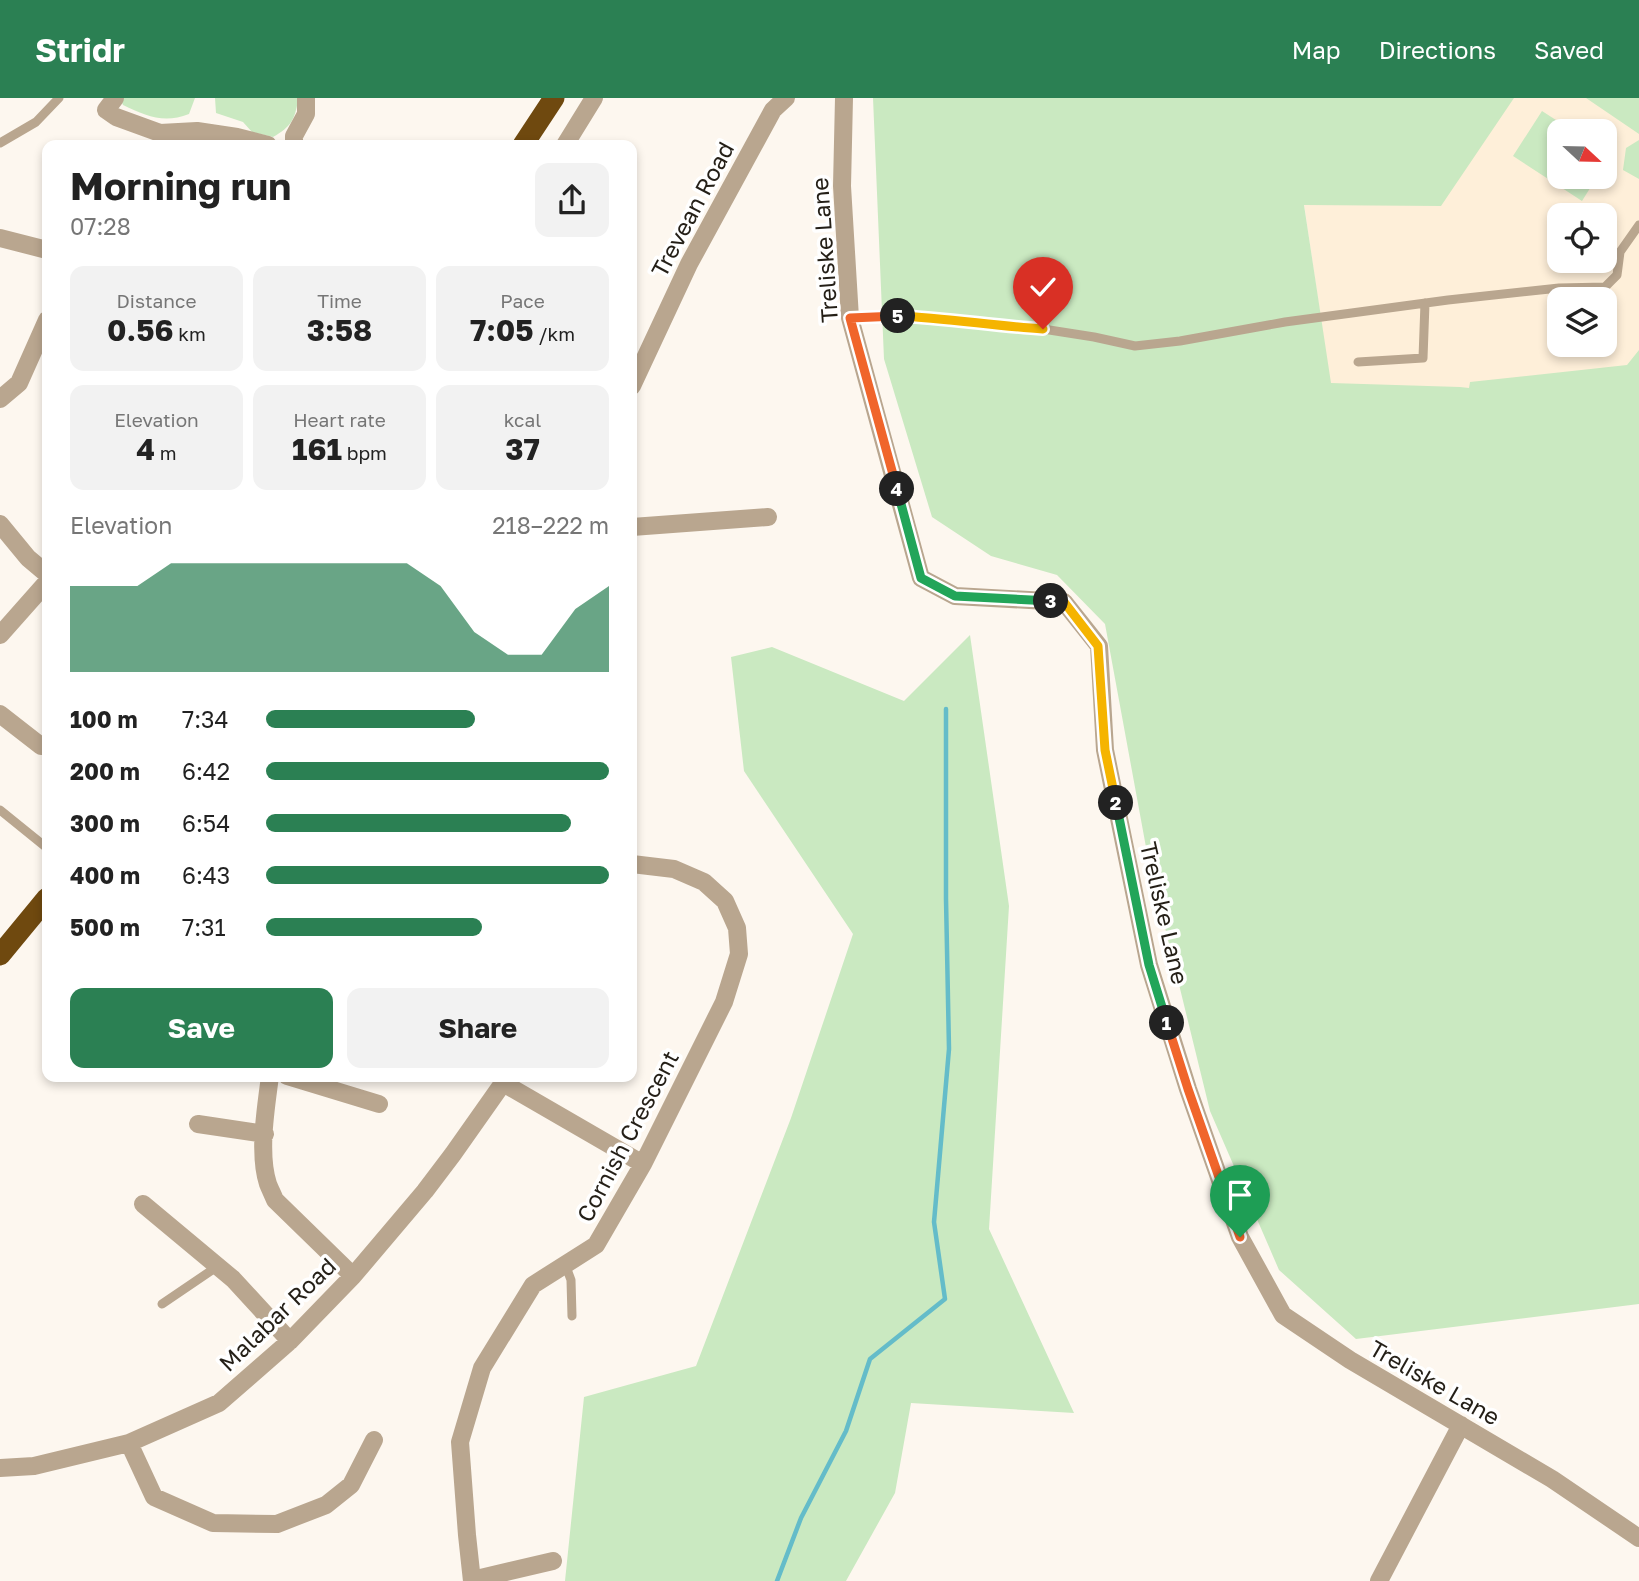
<!DOCTYPE html>
<html lang="en">
<head>
<meta charset="utf-8">
<style>
  body { margin:0; font-family:"Golos Text",sans-serif; background:#f2f2f2; color:#222; height:100vh; display:flex; flex-direction:column; font-size:26px; white-space:nowrap }
  * { box-sizing:border-box; margin:0 }
  p { font-size:23px; color:#767676 }
  .icon { flex:none; width:38px; height:38px; fill:none; stroke:currentColor; stroke-width:2; stroke-linecap:round; stroke-linejoin:round }
  .map { position:relative; flex:1; overflow:hidden }
  .side { position:absolute; left:42px; top:42px; width:595px; height:942px; display:flex; flex-direction:column; background:#fff; border-radius:14px; box-shadow:0 4px 10px #0003 }
  .side>* { flex:none }
  .needle { width:46px; rotate:112deg }
  .tools { position:absolute; left:1547px; top:21px; display:grid; gap:14px }
  .tools a { display:grid; place-items:center; width:70px; height:70px; border-radius:14px; background:#fff; box-shadow:0 4px 10px #0003; font-size:35px }
  .pin { position:absolute; display:grid; place-items:center; width:60px; height:60px; color:#fff; margin:-72px -30px; border-radius:50% 50% 50% 0; rotate:-45deg; box-shadow:0 0 7px #0007 }
  .pin .icon { rotate:45deg }
  .km { position:absolute; width:35px; height:35px; margin:-18px; border-radius:50%; background:#222; color:#fff; font-size:19px; line-height:35px; text-align:center }
  .round { display:grid; place-items:center; flex:none; width:74px; height:74px; border-radius:14px; background:#f2f2f2 }
  .headline { display:flex; align-items:center; justify-content:space-between; height:119px; padding:0 28px }
  h1 { font-size:38px; font-weight:700; line-height:52px }
  .stats { display:grid; grid-template-columns:repeat(3,1fr); gap:10px; height:119px; padding:7px 28px }
  .stats div { display:grid; align-content:center; border-radius:14px; background:#f2f2f2; text-align:center }
  .stats b { font-size:30px; font-weight:700 }
  .stats small { font-size:19px; font-weight:400 }
  .stats p { font-size:19px }
  .chart { height:196px; padding:14px 28px }
  .chart p { display:flex; justify-content:space-between }
  .chart svg { width:100%; height:126px; margin-top:7px; fill:#2b8053; opacity:.7 }
  .primary-button { display:flex; gap:14px; margin-top:auto; padding:14px 28px }
  .primary-button a { flex:1; height:80px; border-radius:14px; background:#2b8053; color:#fff; font-size:28px; font-weight:700; line-height:80px; text-align:center }
  .primary-button a+a { background:#f2f2f2; color:#222 }
  ul { padding:0 28px; list-style:none; font-size:23px }
  li { display:grid; grid-template-columns:112px 84px 1fr; align-items:center; height:52px }
  li i { height:18px; border-radius:9px; background:#2b8053 }
  header { display:flex; align-items:center; gap:42px; box-sizing:border-box; height:98px; padding:0 35px; background:#2b8053; color:#fff }
  header strong { font-size:33px }
  nav { display:flex; gap:38px; margin-inline-start:auto; font-size:24px }
  .map>svg:first-child { display:block }
  .built { fill:#feefd9; fill-rule:evenodd }
  .green { fill:#cae9c1 }
  .lines { fill:none; stroke-linecap:round; stroke-linejoin:round }
  .stream { stroke:#64bcc9; stroke-width:4.5 }
  .lane { stroke:#b9a68f; stroke-width:9 }
  .street { stroke:#b9a68f; stroke-width:18 }
  .highway { stroke:#6f490f; stroke-width:21 }
  .split-1-casing { stroke:#fff; stroke-width:14 }
  .split-2-casing { stroke:#fff; stroke-width:14 }
  .split-3-casing { stroke:#fff; stroke-width:14 }
  .split-4-casing { stroke:#fff; stroke-width:14 }
  .split-5-casing { stroke:#fff; stroke-width:14 }
  .split-6-casing { stroke:#fff; stroke-width:14 }
  .split-1 { stroke:#f0652b; stroke-width:9 }
  .split-2 { stroke:#22a559; stroke-width:9 }
  .split-3 { stroke:#f5b400; stroke-width:9 }
  .split-4 { stroke:#22a559; stroke-width:9 }
  .split-5 { stroke:#f0652b; stroke-width:9 }
  .split-6 { stroke:#f5b400; stroke-width:9 }
  .labels { text-anchor:middle; dominant-baseline:central; stroke-width:7; stroke-linejoin:round; paint-order:stroke }
  .street-label { font-size:23px; fill:#241f17; stroke:#fff }
</style>
</head>
<body>
<header>
<strong>Stridr</strong>
<nav><a>Map</a><a>Directions</a><a>Saved</a></nav>
</header>
<div class="map">
<svg width="1639" height="1483" viewBox="0 0 1639 1483">
  <rect width="100%" height="100%" fill="#fdf7ef"/>
  <path class="built" d="M1511 0H1639V723L1332 297 1304 106ZM1559 33H1605V79H1559ZM1559 117H1605V163H1559ZM1559 201H1605V247H1559Z"/>
  <path class="green" d="M120 0H195L189 16C164 26 146 18 123 7Z
    M215 0H298V2C295 21 291 29 273 39L252 34 243 24 216 15Z
    M873 0H1514L1441 108 1304 107 1331 285 1460 289 1469 290 1470 284 1627 267 1639 252V1206L1356 1241 1279 1172 1210 1013 1148 760 1105 526 1057 477 991 458 932 419 884 261Z
    M1586 0H1639V36Z
    M1542 13 1573 33H1559V79H1597L1582 103 1513 58Z
    M1639 42V81L1623 72 1626 50Z
    M970 537 1009 808 989 1131 1074 1315 911 1305 895 1395 846 1483H565L584 1299 696 1268 791 1020 853 836 744 673 731 559 772 549 904 603Z"/>
  <g class="lines">
    <path class="stream" d="M777 1483 801 1420 846 1333 870 1261 945 1201 934 1124 949 951 946 801V611"/>
    <path class="lane" d="M0 45 36 24 59 0
      M850 220 883 218 937 220 997 228 1043 231 1094 239 1135 248 1180 243 1285 224 1448 202 1559 190 1605 189 1617 177 1620 154 1639 127
      M1358 264 1423 260 1425 205
      M0 712 47 750
      M565 1166 571 1182 572 1218
      M162 1206 218 1168"/>
    <path class="street" d="M115 0 106 12 116 19 160 35 197 33 237 39 268 47
      M844 0 842 88 850 220 921 480 955 498 1064 504 1099 548 1105 652 1149 867 1188 991 1240 1139 1283 1217 1350 1262 1552 1381 1639 1440
      M294 47V38L306 16V0
      M565 47 594 0
      M0 140 47 152
      M632 288 689 166 773 12 786 0
      M0 301 19 285 47 222
      M0 426 28 460 47 476
      M632 429 768 419
      M0 537 47 484
      M0 616 41 648H47
      M270 978C266 1010 258 1055 268 1086 270 1091 273 1097 275 1102L353 1178
      M287 978 379 1006
      M503 985 643 1066
      M198 1026 265 1036
      M143 1106 233 1181 290 1243
      M129 1345 154 1399 213 1425 277 1426 326 1407 351 1387 374 1342
      M0 1370 34 1368 129 1345 219 1305 290 1243 353 1178 425 1093 453 1056 508 978
      M472 1482 553 1463
      M472 1483 467 1437 460 1344 482 1270 533 1187 596 1147 643 1066 724 904 739 856 737 830 725 803 704 784 674 771 632 766
      M1379 1483 1461 1327"/>
    <path class="highway" d="M523 47 554 0
      M0 857 47 800"/>
  </g>
  <g class="lines">
    <g class="split-1-casing">
      <path id="split-1" d="M1167 925 1188 991 1240 1139"/>
    </g>
    <g class="split-2-casing">
      <path id="split-2" d="M1116 705 1149 867 1167 925"/>
    </g>
    <g class="split-3-casing">
      <path id="split-3" d="M1051 503 1064 504 1098 548 1105 652 1116 705"/>
    </g>
    <g class="split-4-casing">
      <path id="split-4" d="M897 391 921 480 955 498 1051 503"/>
    </g>
    <g class="split-5-casing">
      <path id="split-5" d="M897 391 850 220 898 218"/>
    </g>
    <g class="split-6-casing">
      <path id="split-6" d="M898 218C947 220 994 228 1043 231"/>
    </g>
    <use href="#split-1" class="split-1"/>
    <use href="#split-2" class="split-2"/>
    <use href="#split-3" class="split-3"/>
    <use href="#split-4" class="split-4"/>
    <use href="#split-5" class="split-5"/>
    <use href="#split-6" class="split-6"/>
  </g>
  <g class="labels">
    <g class="street-label">
      <text transform="translate(692 111) rotate(-62)">Trevean Road</text>
      <text transform="translate(824 152) rotate(-94)">Treliske Lane</text>
      <text transform="translate(1165 815) rotate(77)">Treliske Lane</text>
      <text transform="translate(627 1038) rotate(-62)">Cornish Crescent</text>
      <text transform="translate(277 1216) rotate(-44)">Malabar Road</text>
      <text transform="translate(1435 1284) rotate(30)">Treliske Lane</text>
    </g>
  </g>
</svg>
<div class="tools">
<a><svg class="needle" viewBox="-14 -14 28 28"><path d="M0-13l5 13h-10z" fill="#e53935"/><path d="M0 13l5-13h-10z" fill="#767676"/></svg></a>
<a><svg class="icon" aria-label="locate" viewBox="0 0 24 24"><circle cx="12" cy="12" r="6"/><path d="M12 2v4M12 18v4M2 12h4M18 12h4"/></svg></a>
<a><svg class="icon" aria-label="layers" viewBox="0 0 24 24"><path d="M12 4l9 5-9 5-9-5zM3 14l9 5 9-5"/></svg></a>
</div>
<div class="pin" style="left:1240px;top:1139px;background:#1e9e55"><svg class="icon" aria-label="arrive" viewBox="0 0 24 24"><path d="M6 21V4h12l-3 4 3 4H6"/></svg></div>
<div class="pin" style="left:1043px;top:231px;background:#d93025"><svg class="icon" aria-label="check" viewBox="0 0 24 24"><path d="M5 12l5 5 9-10"/></svg></div>
<b class="km" style="left:1167px;top:925px">1</b>
<b class="km" style="left:1116px;top:705px">2</b>
<b class="km" style="left:1051px;top:503px">3</b>
<b class="km" style="left:897px;top:391px">4</b>
<b class="km" style="left:898px;top:218px">5</b>
<section class="side">
<div class="headline"><div><h1>Morning run</h1><p>07:28</p></div><a class="round"><svg class="icon" aria-label="share" viewBox="0 0 24 24"><path d="M12 15V3M7 8l5-5 5 5M5 13v7h14v-7"/></svg></a></div>
<div class="stats">
<div><p>Distance</p><b>0.56<small> km</small></b></div>
<div><p>Time</p><b>3:58</b></div>
<div><p>Pace</p><b>7:05<small> /km</small></b></div>
</div>
<div class="stats">
<div><p>Elevation</p><b>4<small> m</small></b></div>
<div><p>Heart rate</p><b>161<small> bpm</small></b></div>
<div><p>kcal</p><b>37</b></div>
</div>
<div class="chart"><p><span>Elevation</span>218–222 m</p>
<svg viewBox="0 0 160 44" preserveAspectRatio="none"><path d="M0 44V14L10 14L20 14L30 6L40 6L50 6L60 6L70 6L80 6L90 6L100 6L110 14L120 30L130 38L140 38L150 22L160 14V44z"/></svg>
</div>
<ul>
<li><b>100 m</b>7:34<i style="width:61%"></i></li>
<li><b>200 m</b>6:42<i style="width:100%"></i></li>
<li><b>300 m</b>6:54<i style="width:89%"></i></li>
<li><b>400 m</b>6:43<i style="width:100%"></i></li>
<li><b>500 m</b>7:31<i style="width:63%"></i></li>
</ul>
<div class="primary-button"><a>Save</a><a>Share</a></div>
</section>
</div>
</body>
</html>
